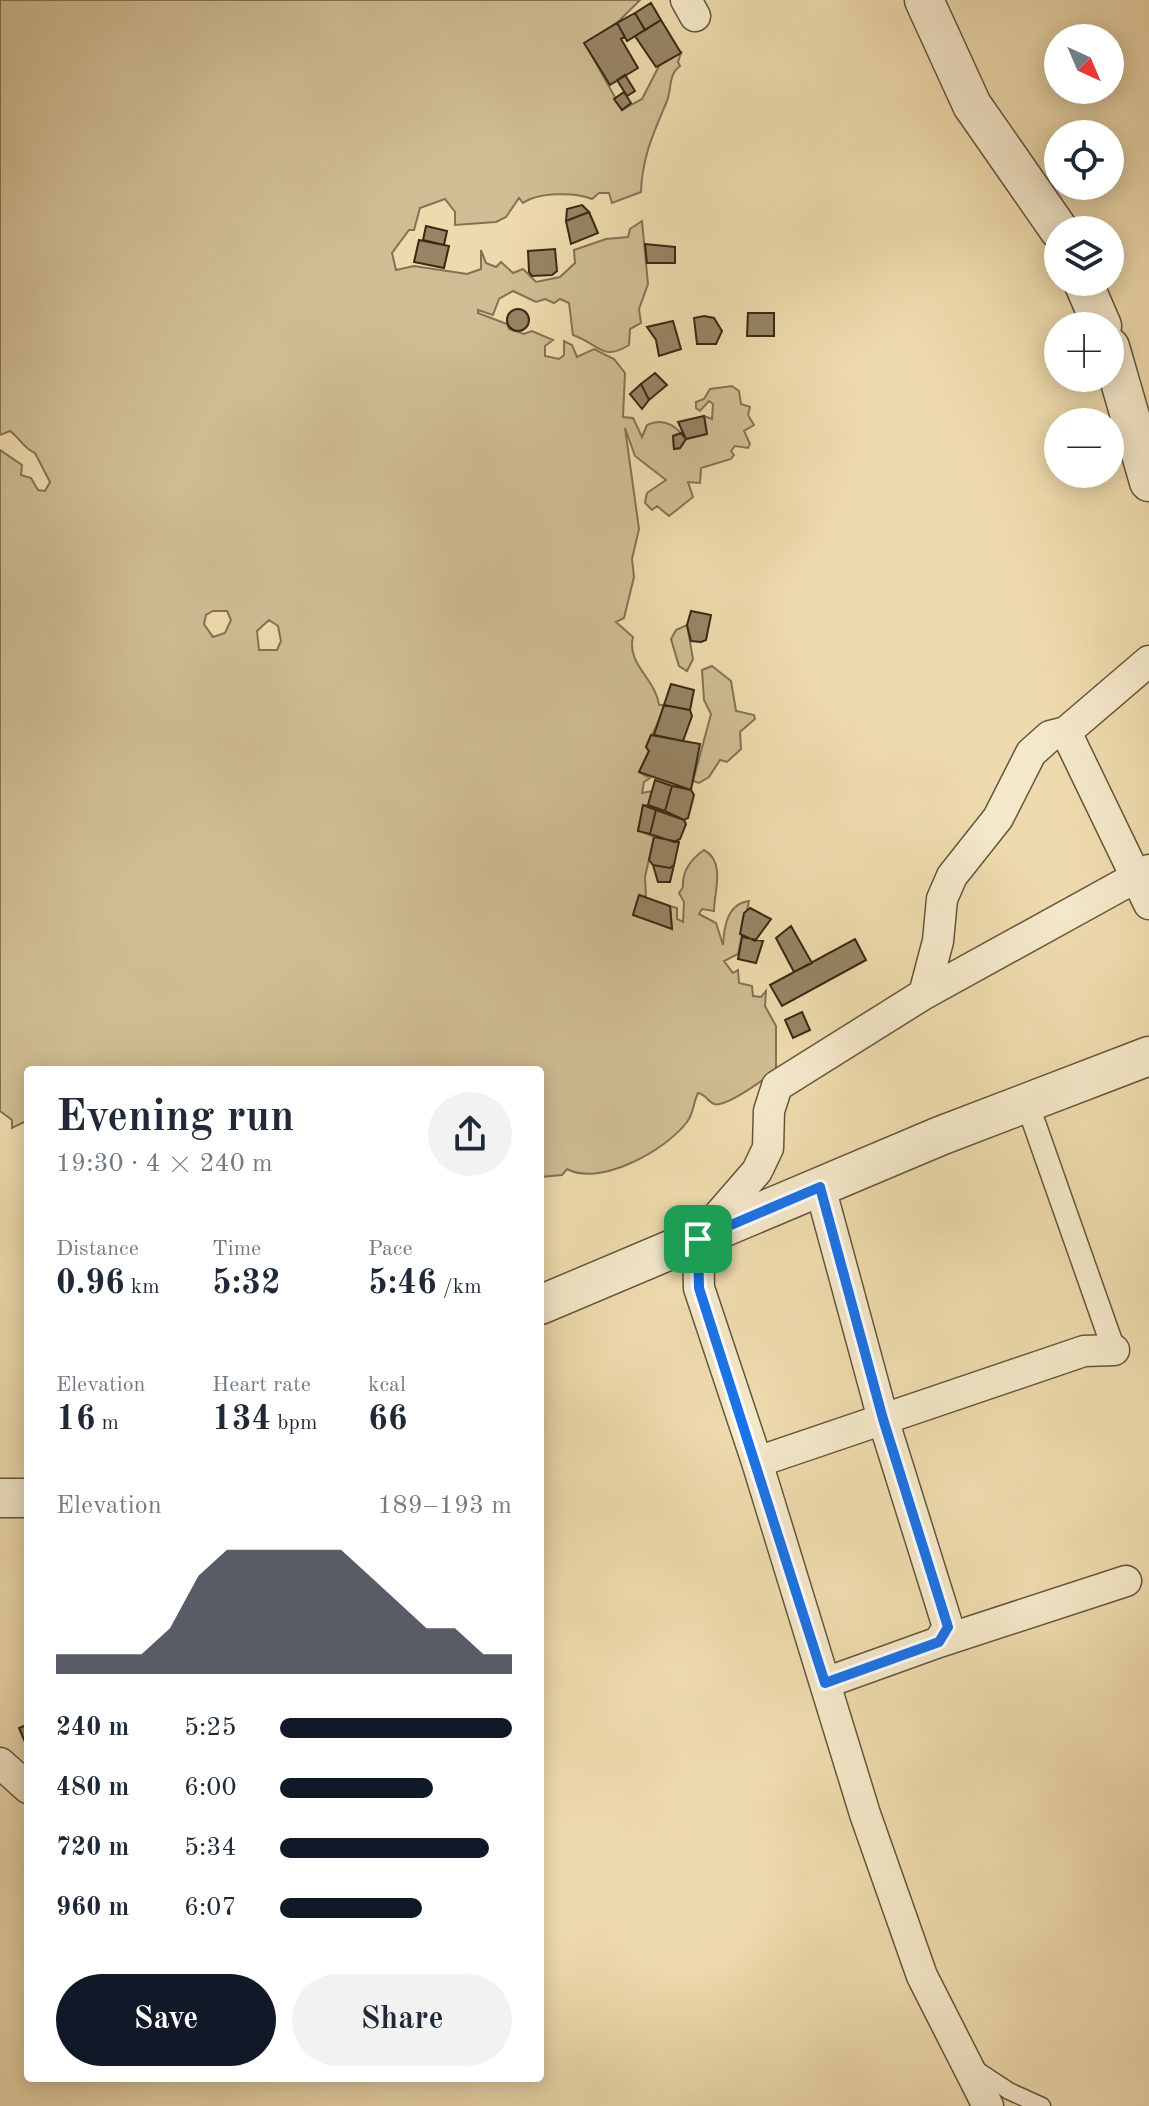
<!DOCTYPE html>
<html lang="en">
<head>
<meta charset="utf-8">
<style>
  body { margin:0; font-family:"Old Standard TT",serif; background:#f2f2f3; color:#1f2937; height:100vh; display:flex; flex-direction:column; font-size:30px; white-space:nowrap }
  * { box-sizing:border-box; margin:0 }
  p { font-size:26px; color:#747a83 }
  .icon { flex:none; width:44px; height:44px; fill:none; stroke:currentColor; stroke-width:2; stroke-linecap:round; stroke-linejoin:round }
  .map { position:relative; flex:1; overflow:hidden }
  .panel { position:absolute; left:24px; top:1066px; width:520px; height:1016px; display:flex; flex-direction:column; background:#fff; border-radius:8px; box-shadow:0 4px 20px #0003 }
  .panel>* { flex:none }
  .needle { width:52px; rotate:136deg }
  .controls { position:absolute; left:1044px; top:24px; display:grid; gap:16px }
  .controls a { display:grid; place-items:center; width:80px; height:80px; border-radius:50%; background:#fff; box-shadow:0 4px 20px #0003; font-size:40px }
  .pin { position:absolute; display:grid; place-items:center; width:68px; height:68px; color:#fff; margin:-34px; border-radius:16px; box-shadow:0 4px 12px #0006 }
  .round { display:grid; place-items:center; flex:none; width:84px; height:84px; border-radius:42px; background:#f2f2f3 }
  .overview { display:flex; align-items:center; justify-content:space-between; height:136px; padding:0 32px }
  h1 { font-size:44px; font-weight:600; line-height:60px }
  .stats { display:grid; grid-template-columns:repeat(3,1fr); gap:12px; height:136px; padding:8px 32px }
  .stats div { display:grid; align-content:center }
  .stats b { font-size:34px; font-weight:600 }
  .stats small { font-size:22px; font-weight:400 }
  .stats p { font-size:22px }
  .chart { height:224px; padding:16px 32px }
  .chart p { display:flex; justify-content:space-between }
  .chart svg { width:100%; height:144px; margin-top:8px; fill:#111827; opacity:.7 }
  .action { display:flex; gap:16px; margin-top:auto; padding:16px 32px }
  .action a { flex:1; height:92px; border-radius:48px; background:#111827; color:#fff; font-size:32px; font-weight:600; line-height:92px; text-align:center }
  .action a+a { background:#f2f2f3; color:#1f2937 }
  ul { padding:0 32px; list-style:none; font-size:26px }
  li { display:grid; grid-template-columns:128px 96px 1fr; align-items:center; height:60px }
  li i { height:20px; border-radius:10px; background:#111827 }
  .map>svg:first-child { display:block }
  .green { fill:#cfbd93; stroke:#847254; stroke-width:2; fill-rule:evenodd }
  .building { fill:#978564; stroke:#392815; stroke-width:2 }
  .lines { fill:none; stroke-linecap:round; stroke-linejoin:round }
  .service-casing { stroke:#66553b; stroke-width:19 }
  .pedestrian-casing { stroke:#66553b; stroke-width:25 }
  .minor-casing { stroke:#66553b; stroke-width:33 }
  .tertiary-casing { stroke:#66553b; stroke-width:41 }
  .service { stroke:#f4e8ca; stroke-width:16 }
  .pedestrian { stroke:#f4e8ca; stroke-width:22 }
  .minor { stroke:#f4e8ca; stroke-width:30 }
  .tertiary { stroke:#f4e8ca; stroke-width:38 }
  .route-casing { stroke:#fff; stroke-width:16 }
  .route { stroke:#1a73e8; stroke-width:10 }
</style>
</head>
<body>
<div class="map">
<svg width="1149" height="2106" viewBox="0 0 1149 2106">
  <rect width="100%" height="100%" fill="#eedbad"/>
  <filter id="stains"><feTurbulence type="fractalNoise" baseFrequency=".0025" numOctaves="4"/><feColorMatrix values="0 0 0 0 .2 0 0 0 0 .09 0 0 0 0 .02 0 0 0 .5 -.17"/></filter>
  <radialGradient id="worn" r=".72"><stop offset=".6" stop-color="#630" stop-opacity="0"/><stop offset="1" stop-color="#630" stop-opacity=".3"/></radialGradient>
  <path class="green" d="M0 0H640L617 23 585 43 622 110 642 99 659 66 681 53 678 62 680 66C668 75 672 88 667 101 654 132 642 157 641 192L612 203 609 193H599L592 199C576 192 538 192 523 203L519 198 506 217 496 222 455 225V212L445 199 420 208 414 230H409L392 253 396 270 414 266 467 274 481 269V250L486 263 496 267 501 262 513 273 523 269 536 282 560 277 575 263 574 250 606 239 628 237 630 229 642 221 648 284 639 309 641 323 630 329 629 345C602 362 599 344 573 335L569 303 560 299 554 303 545 299 536 302 513 291 499 299 493 315 478 310V313L507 324 509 329 524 334 532 331 553 340 545 346V356L559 359 564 355V341L572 345 577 357 594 349 614 359 625 373 623 417 633 418 642 437 647 425C660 419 671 422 681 433L673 436 674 449 680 448 686 439 707 434 704 416 712 419 713 404 709 401 700 411 696 408V402L704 399 710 389 732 386 739 391 741 404 750 407 748 415 754 425 744 431 750 444 748 448 735 446 731 451 734 455 731 459 701 468 700 483 688 482 693 497 669 516 657 506 652 510 645 503 647 493 666 480 635 456 625 428 639 529 632 559 634 577 624 618 616 622 633 637C626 664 656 679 659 705H664C659 724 653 732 646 747L649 751 639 772 650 778 644 782 642 793 652 791 648 805H643L638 830 654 837 645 877 646 897 639 895 633 915 672 928 670 906 677 908V919L683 922 684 902 679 893 683 887C682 871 691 859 704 850 726 862 714 892 714 911L702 909 699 914 716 923 723 945C724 927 727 904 749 901L738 954 724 961 733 973 738 970 739 983 752 986 753 996 761 997 766 991 765 1006 776 1026V1069C767 1078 725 1108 714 1104 707 1101 707 1095 698 1093 693 1103 694 1113 687 1122 666 1150 600 1187 567 1169L562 1175 540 1177V1070H28V1127L24 1122 12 1128V1120L0 1111V450L22 465 21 475 31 478 38 490 45 491 50 482 35 453C24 449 20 438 10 431L0 435ZM213 611H227L231 620 225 633 213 637 204 624 206 615ZM269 620 278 626 281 641 277 650H259L257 631Z
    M687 625 693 659 687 671 679 666 671 639 676 630Z
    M712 666 731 681 736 711 754 715 755 719 740 732 741 749 727 762 720 760 709 777 699 783 693 781 711 714 704 700 702 670Z"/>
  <path class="building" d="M651 3 661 20 645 30 635 13Z
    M635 13 645 30 627 41 617 23Z
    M661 20 681 53 656 67 635 36Z
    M617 23 625 37 621 39 638 68 610 85 584 43Z
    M625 75 635 91 627 96 617 80Z
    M624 92 631 103 622 110 614 99Z
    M582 205 589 212 566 221 567 209Z
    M589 212 598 233 571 244 566 221Z
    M426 226 447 231 444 245 423 240Z
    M419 240 449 246 444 268 414 262Z
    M645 244 675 247V263H647Z
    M555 249 557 271 552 275 532 276 529 272 528 251Z
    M507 320a11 11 0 1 1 22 0a11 11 0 1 1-22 0Z
    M748 313H774V336H747Z
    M704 316 714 318 722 331 716 344H697L694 318Z
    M673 321 681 349 659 356 656 340 647 327Z
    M655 373 667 385 649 400 641 384Z
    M641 384 649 400 642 409 630 394Z
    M704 416 707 434 686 439 678 422Z
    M681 433 686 439 680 448 674 449 673 436Z
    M691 611 711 615 706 640 701 642 691 641 687 625Z
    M671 684 694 690 690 710 664 705Z
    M664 705 690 710 692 716 683 741 654 735Z
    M651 735 700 744 691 790 639 772 649 751 646 747Z
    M655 780 672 786 665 811 648 805Z
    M672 786 691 790 694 795 688 818 684 820 665 811Z
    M643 805 656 810 650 834 638 831Z
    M656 810 684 820 686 824 680 839 674 842 650 834Z
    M654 837 679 842 674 865 670 868 653 865 649 860Z
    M653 865 670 868 674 865 670 882H658Z
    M639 895 670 906 672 929 633 915Z
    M750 908 771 919 755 941 740 934 744 913Z
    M791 926 812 963 794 972 776 938Z
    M742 937 763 941 756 963 738 959Z
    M855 939 866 960 782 1006 770 985Z
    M802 1012 810 1030 793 1038 785 1020Z
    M28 1724V1749L19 1728Z"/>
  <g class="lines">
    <g class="service-casing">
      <path id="service" d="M974 2068 1009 2091 1042 2106"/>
    </g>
    <g class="pedestrian-casing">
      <path id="pedestrian" d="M1027 1103 1114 1350"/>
    </g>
    <g class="minor-casing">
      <path id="minor" d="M686 0 695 16
        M1066 732 1149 904
        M924 994 938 941 942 899 952 876 998 818 1031 753 1050 736 1066 732 1149 661
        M820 1187 883 1419 948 1627 939 1642 825 1683
        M757 1462 1084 1351 1114 1350
        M939 1642 1126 1581
        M0 1763 28 1788
        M988 2106 922 1976 865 1814 757 1462 699 1288 698 1239 757 1171 768 1148 769 1111 777 1086 924 994 1149 870"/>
    </g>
    <g class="tertiary-casing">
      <path id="tertiary" d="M924 0 972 105 1059 230
        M1083 282 1102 326
        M1110 347 1149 482
        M540 1305 940 1136 1149 1056
        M0 1498H28"/>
    </g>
    <use href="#service" class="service"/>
    <use href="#pedestrian" class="pedestrian"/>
    <use href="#minor" class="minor"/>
    <use href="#tertiary" class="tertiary"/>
  </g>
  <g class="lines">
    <g class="route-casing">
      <path id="route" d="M820 1187 883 1419 948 1627 939 1642 825 1683 699 1288 698 1239Z"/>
    </g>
    <use href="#route" class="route"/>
  </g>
  <rect width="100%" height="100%" filter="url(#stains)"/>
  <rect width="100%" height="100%" fill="url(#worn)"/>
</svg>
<div class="controls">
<a><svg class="needle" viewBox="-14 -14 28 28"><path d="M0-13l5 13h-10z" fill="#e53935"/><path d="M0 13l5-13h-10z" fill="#747a83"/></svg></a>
<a><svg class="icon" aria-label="locate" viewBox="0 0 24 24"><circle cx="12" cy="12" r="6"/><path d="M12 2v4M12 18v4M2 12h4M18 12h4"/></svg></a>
<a><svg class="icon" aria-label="layers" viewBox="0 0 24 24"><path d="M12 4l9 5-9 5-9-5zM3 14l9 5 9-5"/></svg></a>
<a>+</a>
<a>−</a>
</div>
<div class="pin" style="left:698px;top:1239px;background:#1e9e55"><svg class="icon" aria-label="arrive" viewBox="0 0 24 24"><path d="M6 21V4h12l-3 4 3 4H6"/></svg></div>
<section class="panel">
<div class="overview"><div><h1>Evening run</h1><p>19:30 · 4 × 240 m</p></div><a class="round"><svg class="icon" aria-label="share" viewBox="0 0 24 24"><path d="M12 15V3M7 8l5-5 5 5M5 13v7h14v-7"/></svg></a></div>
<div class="stats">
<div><p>Distance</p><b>0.96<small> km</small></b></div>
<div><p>Time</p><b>5:32</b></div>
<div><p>Pace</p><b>5:46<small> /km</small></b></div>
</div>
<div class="stats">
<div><p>Elevation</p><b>16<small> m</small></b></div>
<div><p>Heart rate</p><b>134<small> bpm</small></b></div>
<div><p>kcal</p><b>66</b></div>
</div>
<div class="chart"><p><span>Elevation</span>189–193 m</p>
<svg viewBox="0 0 160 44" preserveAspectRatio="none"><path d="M0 44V38L10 38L20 38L30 38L40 30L50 14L60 6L70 6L80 6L90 6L100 6L110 14L120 22L130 30L140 30L150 38L160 38V44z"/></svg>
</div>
<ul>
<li><b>240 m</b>5:25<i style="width:100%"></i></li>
<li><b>480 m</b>6:00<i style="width:66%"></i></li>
<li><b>720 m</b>5:34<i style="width:90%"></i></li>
<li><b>960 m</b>6:07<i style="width:61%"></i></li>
</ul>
<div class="action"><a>Save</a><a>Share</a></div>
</section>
</div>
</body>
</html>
